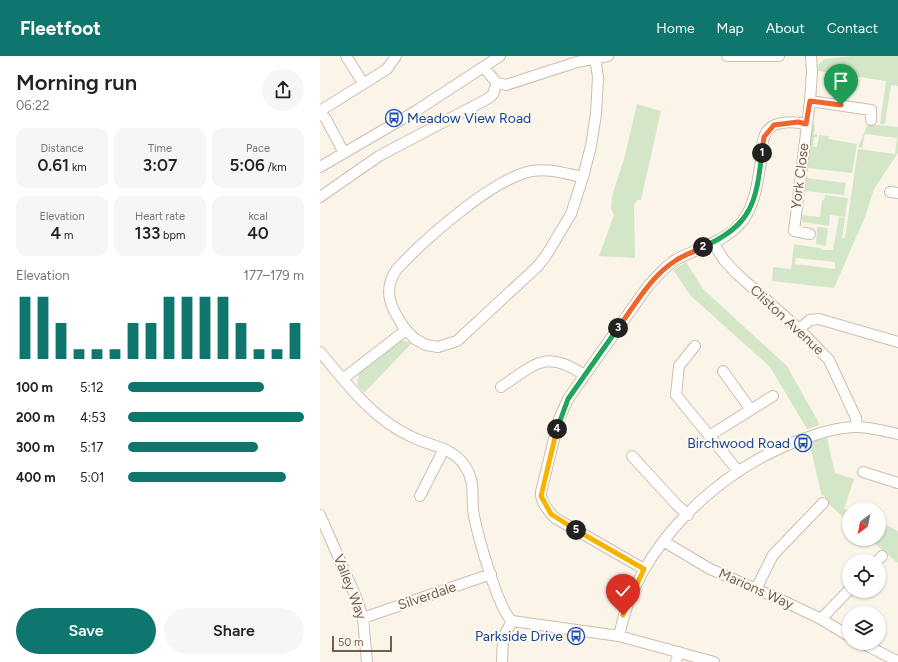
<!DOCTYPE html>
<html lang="en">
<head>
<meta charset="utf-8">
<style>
  body { margin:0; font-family:Figtree,sans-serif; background:#f6f6f6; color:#202124; height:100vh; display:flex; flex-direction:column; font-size:15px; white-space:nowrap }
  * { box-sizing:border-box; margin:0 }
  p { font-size:13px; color:#757577 }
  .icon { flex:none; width:22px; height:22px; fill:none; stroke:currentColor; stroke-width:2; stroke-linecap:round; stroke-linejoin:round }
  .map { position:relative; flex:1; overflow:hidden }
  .details { display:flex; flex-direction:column; background:#fff; width:320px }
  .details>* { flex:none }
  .needle { width:26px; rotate:212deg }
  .buttons { position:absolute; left:522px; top:446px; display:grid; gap:8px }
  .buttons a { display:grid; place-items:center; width:44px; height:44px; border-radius:50%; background:#fff; box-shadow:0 1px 3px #0004; font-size:20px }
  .scale { position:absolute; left:12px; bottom:10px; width:60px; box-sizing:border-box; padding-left:4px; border:2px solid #735d4e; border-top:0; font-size:11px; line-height:14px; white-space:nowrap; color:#735d4e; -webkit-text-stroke:3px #fef9ef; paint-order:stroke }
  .pin { position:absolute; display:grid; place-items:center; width:34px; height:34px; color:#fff; margin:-41px -17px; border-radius:50% 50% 50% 0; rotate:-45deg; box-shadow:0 0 4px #0007 }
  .pin .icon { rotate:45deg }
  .km { position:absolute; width:20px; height:20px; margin:-10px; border-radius:50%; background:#222; color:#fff; font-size:11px; line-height:20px; text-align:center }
  .round { display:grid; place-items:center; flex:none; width:42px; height:42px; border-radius:21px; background:#f6f6f6 }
  .headline { display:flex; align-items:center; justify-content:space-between; height:68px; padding:0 16px }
  h1 { font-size:22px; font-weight:600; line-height:30px }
  .stats { display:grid; grid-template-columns:repeat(3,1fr); gap:6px; height:68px; padding:4px 16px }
  .stats div { display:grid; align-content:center; border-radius:10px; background:#f6f6f6; text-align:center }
  .stats b { font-size:17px; font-weight:600 }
  .stats small { font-size:11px; font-weight:400 }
  .stats p { font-size:11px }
  .chart { height:112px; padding:8px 16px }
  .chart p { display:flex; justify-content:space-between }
  .chart svg { width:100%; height:72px; margin-top:4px; stroke:#0f766e; stroke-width:6 }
  .cta { display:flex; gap:8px; margin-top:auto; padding:8px 16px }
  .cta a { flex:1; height:46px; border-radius:24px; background:#0f766e; color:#fff; font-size:16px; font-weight:600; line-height:46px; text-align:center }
  .cta a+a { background:#f6f6f6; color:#202124 }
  ul { padding:0 16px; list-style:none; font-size:13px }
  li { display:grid; grid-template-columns:64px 48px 1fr; align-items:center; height:30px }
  li i { height:10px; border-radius:5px; background:#0f766e }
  header { display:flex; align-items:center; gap:24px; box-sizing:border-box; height:56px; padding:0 20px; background:#0f766e; color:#fff }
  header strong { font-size:19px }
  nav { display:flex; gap:22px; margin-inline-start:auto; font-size:14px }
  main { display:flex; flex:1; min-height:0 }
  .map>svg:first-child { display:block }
  .green { fill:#d3e7c8; fill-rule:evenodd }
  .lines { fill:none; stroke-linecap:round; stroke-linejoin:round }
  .minor-casing { stroke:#ccbdaf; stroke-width:12 }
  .minor { stroke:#fff; stroke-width:10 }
  .split-1-casing { stroke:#fff; stroke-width:8 }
  .split-2-casing { stroke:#fff; stroke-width:8 }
  .split-3-casing { stroke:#fff; stroke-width:8 }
  .split-4-casing { stroke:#fff; stroke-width:8 }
  .split-5-casing { stroke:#fff; stroke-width:8 }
  .split-6-casing { stroke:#fff; stroke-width:8 }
  .split-1 { stroke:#f0652b; stroke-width:5 }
  .split-2 { stroke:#22a559; stroke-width:5 }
  .split-3 { stroke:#f0652b; stroke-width:5 }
  .split-4 { stroke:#22a559; stroke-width:5 }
  .split-5 { stroke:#f5b400; stroke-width:5 }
  .split-6 { stroke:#f5b400; stroke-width:5 }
  .labels { text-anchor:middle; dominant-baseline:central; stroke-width:4; stroke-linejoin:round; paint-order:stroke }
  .transit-label { font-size:14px; fill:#164399; stroke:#fef9ef; text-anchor:end }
  .street-label { font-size:14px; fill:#735d4e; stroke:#fef9ef }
</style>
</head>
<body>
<header>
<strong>Fleetfoot</strong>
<nav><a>Home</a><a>Map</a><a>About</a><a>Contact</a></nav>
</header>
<main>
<section class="details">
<div class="headline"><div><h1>Morning run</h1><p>06:22</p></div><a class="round"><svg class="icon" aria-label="share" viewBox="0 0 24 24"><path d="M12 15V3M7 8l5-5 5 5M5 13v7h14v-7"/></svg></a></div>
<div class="stats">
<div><p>Distance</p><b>0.61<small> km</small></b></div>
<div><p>Time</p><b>3:07</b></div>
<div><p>Pace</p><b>5:06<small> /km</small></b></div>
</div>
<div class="stats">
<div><p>Elevation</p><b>4<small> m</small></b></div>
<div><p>Heart rate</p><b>133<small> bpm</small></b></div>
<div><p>kcal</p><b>40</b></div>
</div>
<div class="chart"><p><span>Elevation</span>177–179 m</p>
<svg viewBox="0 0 160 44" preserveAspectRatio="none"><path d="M5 44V6M15 44V6M25 44V22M35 44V38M45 44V38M55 44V38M65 44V22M75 44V22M85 44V6M95 44V6M105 44V6M115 44V6M125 44V22M135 44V38M145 44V38M155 44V22"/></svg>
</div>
<ul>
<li><b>100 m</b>5:12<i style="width:77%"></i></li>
<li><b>200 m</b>4:53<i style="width:100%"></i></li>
<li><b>300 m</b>5:17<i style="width:74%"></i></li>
<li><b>400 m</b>5:01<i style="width:90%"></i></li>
</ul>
<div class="cta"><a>Save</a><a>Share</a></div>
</section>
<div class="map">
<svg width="578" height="606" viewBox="0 0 578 606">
  <rect width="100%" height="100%" fill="#fbf5e9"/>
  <path class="green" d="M532 0H578V30L571 29 565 68H560L566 25 498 15V9L505 3Z
    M317 48 341 55 321 144H317L314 149 315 202 279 200 294 159 291 152 292 140 304 103Z
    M548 68 578 71V97L554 133 545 161 514 232 452 225 453 211 471 213 474 188 500 192 503 194H513L519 161 525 162 522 182H525L538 93 575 98 577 82 545 78 542 92 538 91ZM476 202 515 206V213L475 208Z
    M492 69H495L494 78H497V81H494L493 91H497L499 79 508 80 509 83 537 88 532 117 487 112Z
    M486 122 526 127 524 139 484 135Z
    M505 139 528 142 525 161 510 159 509 170 483 166 480 159 500 161 502 144H504Z
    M497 171 508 172 506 190 496 188Z
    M366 206 383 233 467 310 500 369 487 373 450 311 371 240 353 214Z
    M80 284 92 287 44 337 37 329 39 317Z
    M507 382 515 417 534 423 524 453 529 454V467L508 447 504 439 502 440 489 386Z
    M559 465 578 475V507L549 483H559Z"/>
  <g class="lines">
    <g class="minor-casing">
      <path id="minor" d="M26 0 43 27
        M407 0H459
        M164 12 177 27 186 29 257 6 288 0
        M490 45 551 54V64
        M0 55 67 13 76 0
        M0 57 6 63 24 97
        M0 111 96 55 180 0
        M570 136 578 137
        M0 141 59 100 169 42 173 38 177 27
        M490 178 474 175 490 45 492 16 491 0
        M393 187 404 204 416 217 479 273 509 304 536 362 537 371
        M479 273 490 264 499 263 578 286
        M86 274C72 255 61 235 77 213 104 184 173 122 212 115 229 112 246 118 263 121
        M375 290 359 310 356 339 418 415
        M0 296C27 328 52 362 90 380 109 390 133 391 145 410 157 429 150 441 154 460 158 480 178 553 192 565L299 580 394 606
        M403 315 431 354
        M24 322 86 274 95 283 106 289 118 291 137 285 218 210 227 198 251 158 263 121 271 90 276 58 278 21 275 2
        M181 331C215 308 226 293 264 319
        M389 380 453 340
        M312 400 356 448 368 459
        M543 416 578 427
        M100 440 124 393
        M0 459 36 541 43 562 47 606
        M343 485 390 513 455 541 501 563 529 580
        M557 505 562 500
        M324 513 235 462C228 455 220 445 221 436L239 363 248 343 328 230C337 221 346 209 357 203 381 191 414 183 427 158 436 142 438 123 441 105 442 95 441 81 449 73 457 64 476 66 486 68
        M436 533 453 499 503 447
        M43 562 171 518
        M501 563 529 534
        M299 580C316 491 399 412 483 383 500 377 518 371 536 371 550 371 564 375 578 378
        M542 587 575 604
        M182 606 183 582 192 565
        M356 606 359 596"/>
    </g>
    <use href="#minor" class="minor"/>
  </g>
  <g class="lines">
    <g class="split-1-casing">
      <path id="split-1" d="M442 97 444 81 454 69 478 66 486 68 490 45 521 49"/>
    </g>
    <g class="split-2-casing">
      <path id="split-2" d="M383 191C432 169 436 147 442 97"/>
    </g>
    <g class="split-3-casing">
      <path id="split-3" d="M298 272C315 249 331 220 355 205 363 199 374 196 383 191"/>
    </g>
    <g class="split-4-casing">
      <path id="split-4" d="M237 373 248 343 298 272"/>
    </g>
    <g class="split-5-casing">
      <path id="split-5" d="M237 373 221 440 231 458 256 474"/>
    </g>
    <g class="split-6-casing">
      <path id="split-6" d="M256 474 324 513 303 559"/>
    </g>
    <use href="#split-1" class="split-1"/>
    <use href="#split-2" class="split-2"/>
    <use href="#split-3" class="split-3"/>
    <use href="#split-4" class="split-4"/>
    <use href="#split-5" class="split-5"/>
    <use href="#split-6" class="split-6"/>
  </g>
  <defs>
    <g id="bus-ring" transform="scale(0.9)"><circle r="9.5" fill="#fef9ef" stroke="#1a4fb4" stroke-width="1.5"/><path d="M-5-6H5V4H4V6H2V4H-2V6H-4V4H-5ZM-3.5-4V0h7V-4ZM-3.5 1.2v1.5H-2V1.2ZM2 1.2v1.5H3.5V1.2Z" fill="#1a4fb4"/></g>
  </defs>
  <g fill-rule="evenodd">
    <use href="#bus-ring" x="74" y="62"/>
    <use href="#bus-ring" x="483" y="387"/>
    <use href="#bus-ring" x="256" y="580"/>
  </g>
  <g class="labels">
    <g class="transit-label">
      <text x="87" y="62" text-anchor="start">Meadow View Road</text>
      <text x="470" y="387">Birchwood Road</text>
      <text x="243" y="580">Parkside Drive</text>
    </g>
    <g class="street-label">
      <text transform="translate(480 120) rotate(-83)">York Close</text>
      <text transform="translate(467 264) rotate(43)">Cliston Avenue</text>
      <text transform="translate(30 531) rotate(69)">Valley Way</text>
      <text transform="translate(436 533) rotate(24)">Marions Way</text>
      <text transform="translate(107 540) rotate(-19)">Silverdale</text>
    </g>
  </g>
</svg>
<div class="buttons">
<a><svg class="needle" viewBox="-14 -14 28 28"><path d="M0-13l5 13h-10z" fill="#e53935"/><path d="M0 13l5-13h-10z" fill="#757577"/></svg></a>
<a><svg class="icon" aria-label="locate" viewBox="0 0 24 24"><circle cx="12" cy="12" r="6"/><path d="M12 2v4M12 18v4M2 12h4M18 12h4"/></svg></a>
<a><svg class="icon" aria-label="layers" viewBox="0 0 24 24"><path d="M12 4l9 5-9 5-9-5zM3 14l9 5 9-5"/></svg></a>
</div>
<div class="scale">50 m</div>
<div class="pin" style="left:521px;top:49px;background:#1e9e55"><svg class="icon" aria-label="arrive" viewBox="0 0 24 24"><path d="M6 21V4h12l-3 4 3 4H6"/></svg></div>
<div class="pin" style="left:303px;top:559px;background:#d93025"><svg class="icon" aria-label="check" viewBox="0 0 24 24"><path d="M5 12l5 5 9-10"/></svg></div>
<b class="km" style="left:442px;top:97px">1</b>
<b class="km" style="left:383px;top:191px">2</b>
<b class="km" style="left:298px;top:272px">3</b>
<b class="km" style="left:237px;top:373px">4</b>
<b class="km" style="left:256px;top:474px">5</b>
</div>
</main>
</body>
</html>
